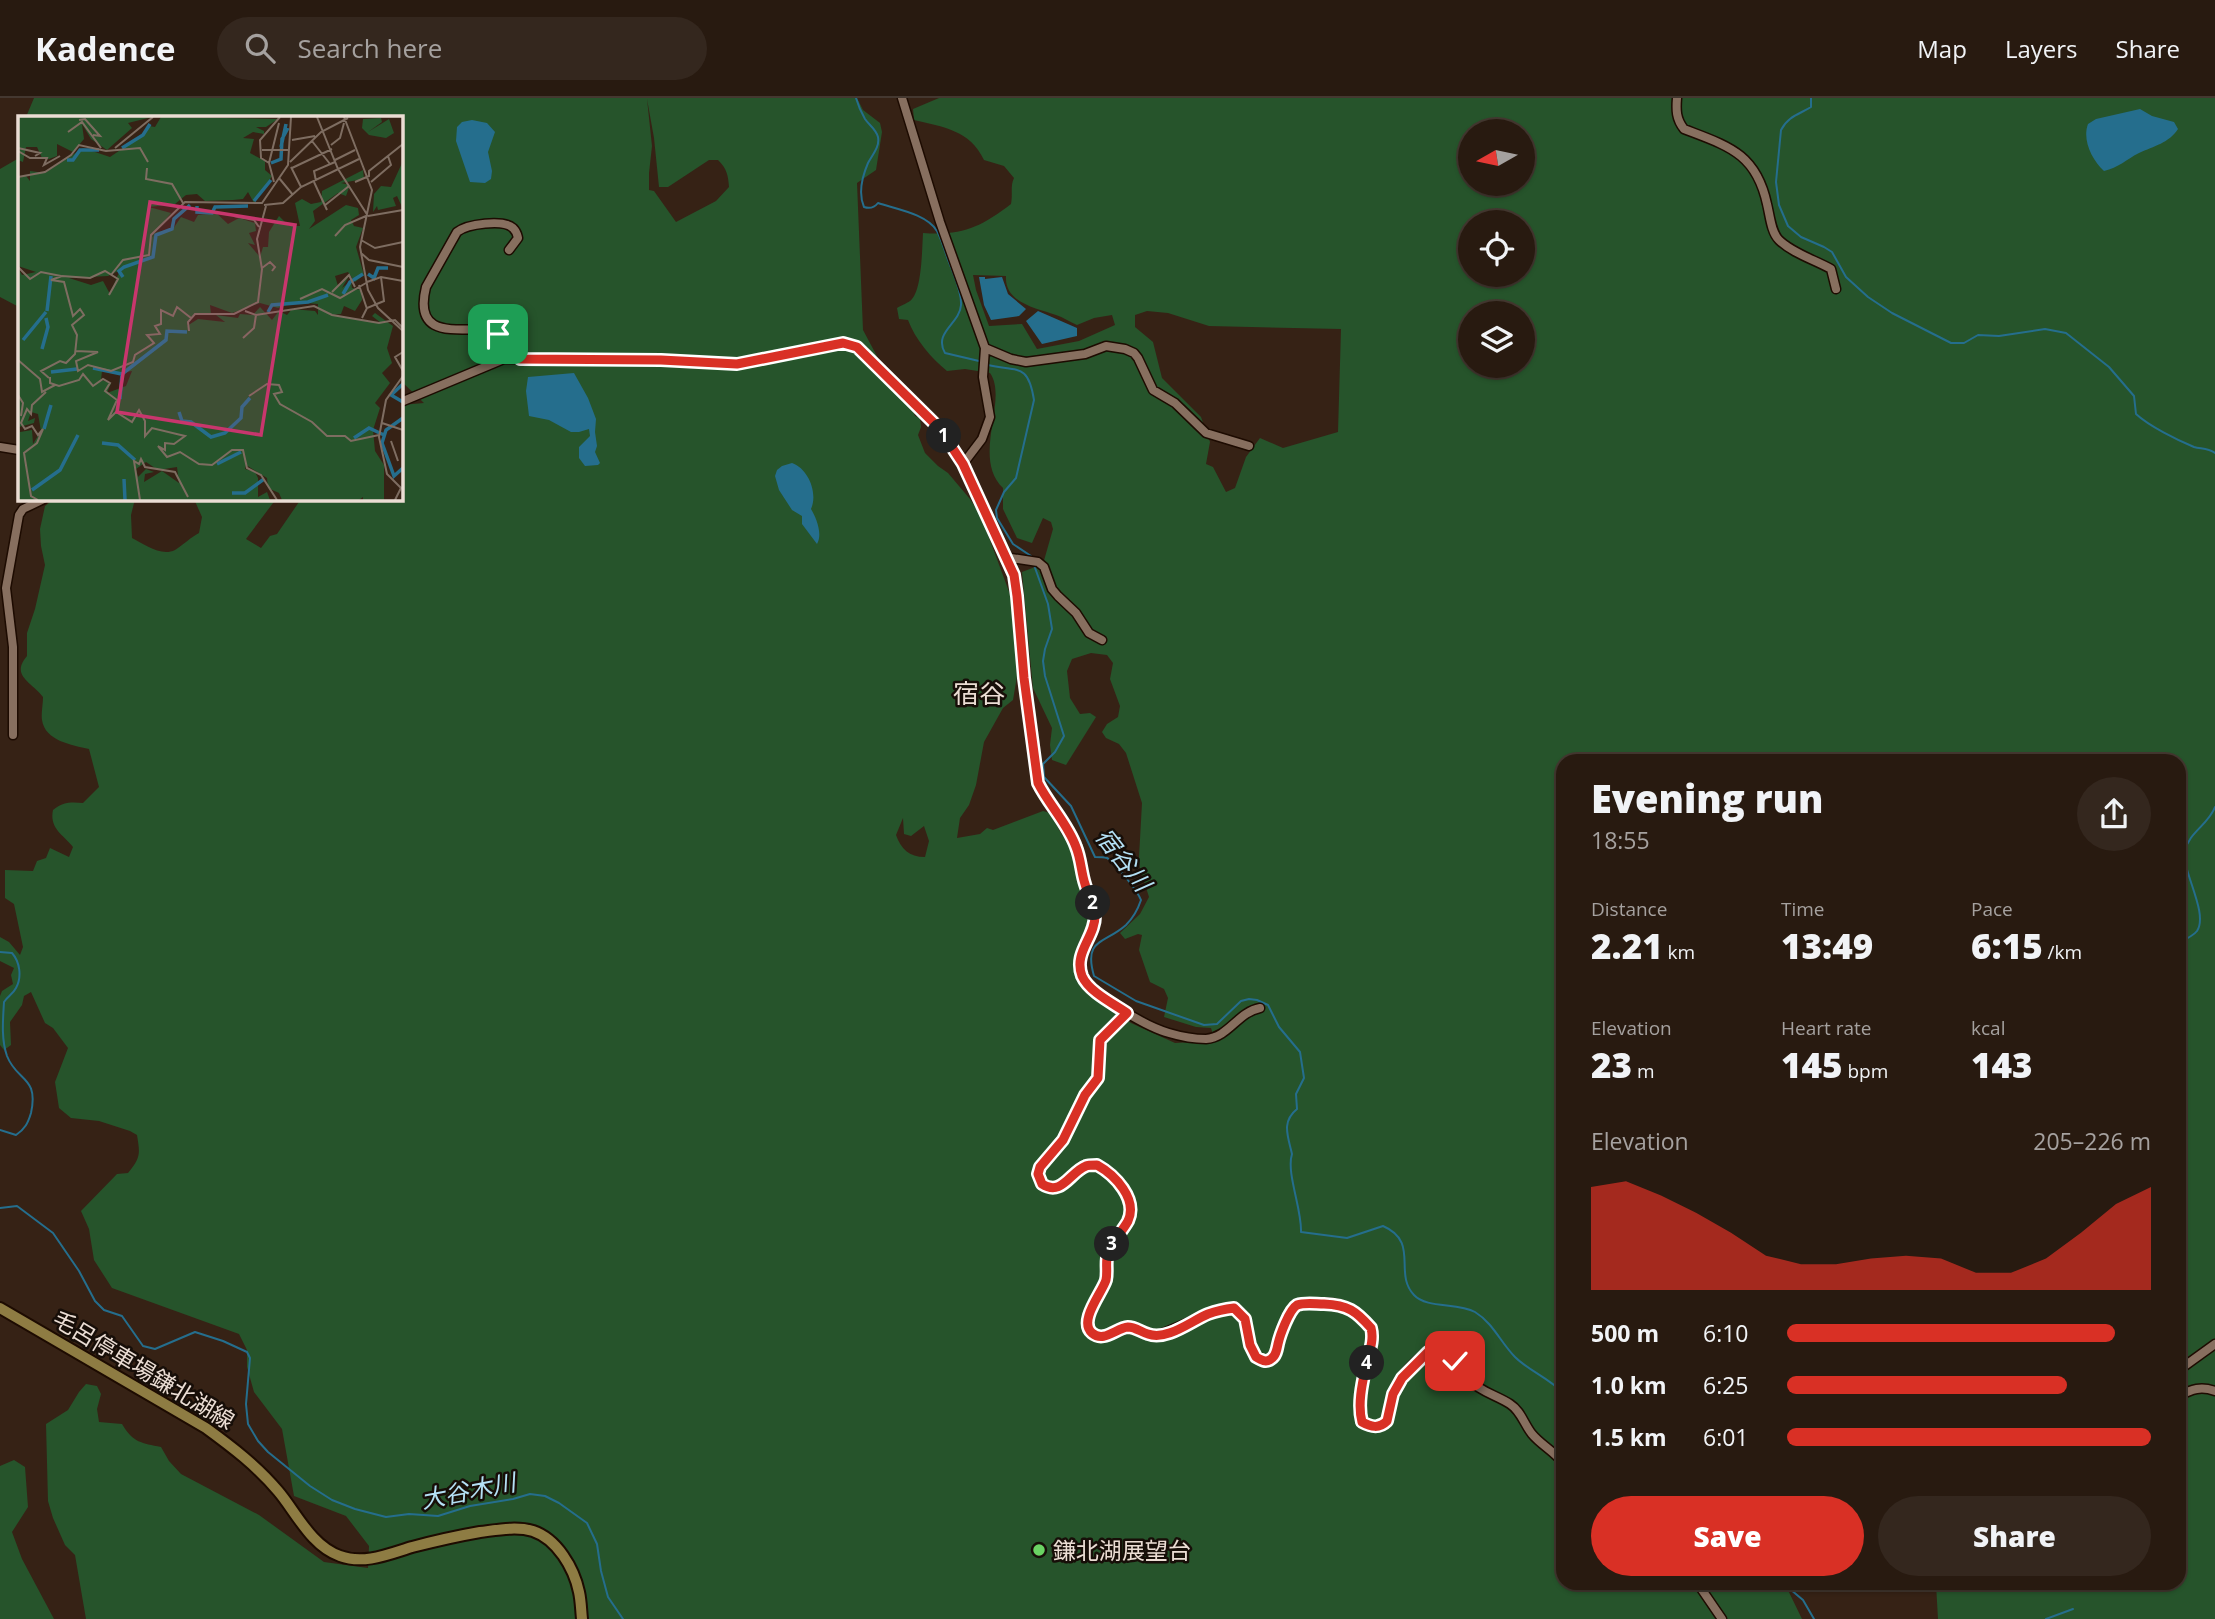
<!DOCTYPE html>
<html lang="en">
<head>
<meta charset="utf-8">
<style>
  body { margin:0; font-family:"Open Sans","Noto Sans JP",sans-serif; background:#34271e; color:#f1f3f6; height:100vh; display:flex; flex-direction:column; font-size:26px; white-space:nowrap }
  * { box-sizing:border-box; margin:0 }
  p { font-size:23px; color:#a5a19f }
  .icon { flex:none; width:38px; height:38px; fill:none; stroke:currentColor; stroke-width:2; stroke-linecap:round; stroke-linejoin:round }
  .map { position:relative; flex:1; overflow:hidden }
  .side { position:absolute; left:1556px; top:656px; width:630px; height:836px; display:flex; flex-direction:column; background:#281a10; border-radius:21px; box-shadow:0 2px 5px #0004,0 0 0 2px #443830 }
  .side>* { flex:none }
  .needle { width:46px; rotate:261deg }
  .fabs { position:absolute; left:1458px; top:21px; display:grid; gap:14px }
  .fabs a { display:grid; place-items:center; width:77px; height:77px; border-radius:50%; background:#281a10; box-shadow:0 2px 5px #0004,0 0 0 2px #443830; font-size:35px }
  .pin { position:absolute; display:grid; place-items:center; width:60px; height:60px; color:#fff; margin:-30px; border-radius:14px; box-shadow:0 4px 10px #0006 }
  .km { position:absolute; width:35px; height:35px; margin:-18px; border-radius:50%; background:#222; color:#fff; font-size:19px; line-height:35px; text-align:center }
  .round { display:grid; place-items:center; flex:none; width:74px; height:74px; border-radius:37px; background:#34271e }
  .summary { display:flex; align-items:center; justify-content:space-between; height:119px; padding:0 35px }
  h1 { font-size:38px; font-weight:800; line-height:52px }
  .figures { display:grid; grid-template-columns:repeat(3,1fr); gap:10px; height:119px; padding:7px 35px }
  .figures div { display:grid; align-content:center }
  .figures b { font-size:35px; font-weight:800 }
  .figures small { font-size:19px; font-weight:400 }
  .figures p { font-size:19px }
  .chart { height:196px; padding:14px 35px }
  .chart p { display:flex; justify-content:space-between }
  .chart svg { width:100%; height:126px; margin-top:7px; fill:#d93025; opacity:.7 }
  .primary-button { display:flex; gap:14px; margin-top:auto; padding:14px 35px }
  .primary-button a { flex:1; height:80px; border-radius:42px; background:#d93025; color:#fff; font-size:28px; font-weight:800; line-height:80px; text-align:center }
  .primary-button a+a { background:#34271e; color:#f1f3f6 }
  ul { padding:0 35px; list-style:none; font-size:23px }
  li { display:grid; grid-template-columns:112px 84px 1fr; align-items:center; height:52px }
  li i { height:18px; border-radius:9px; background:#d93025 }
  header { display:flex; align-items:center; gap:42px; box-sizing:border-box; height:98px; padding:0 35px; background:#281a10; border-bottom:2px solid #443830 }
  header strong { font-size:33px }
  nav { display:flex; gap:38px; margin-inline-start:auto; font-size:24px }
  .search { width:490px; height:63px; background:#34271e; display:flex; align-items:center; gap:18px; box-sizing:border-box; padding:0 24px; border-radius:38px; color:#a5a19f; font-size:26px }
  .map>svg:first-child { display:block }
  .green { fill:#26542b; fill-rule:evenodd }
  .water { fill:#256e8d }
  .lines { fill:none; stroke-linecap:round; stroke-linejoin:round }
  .stream { stroke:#256e8d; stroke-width:2 }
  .minor-casing { stroke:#1d0b01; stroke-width:11 }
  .major-casing { stroke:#1d0b01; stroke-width:14 }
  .minor { stroke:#876f5f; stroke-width:8 }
  .major { stroke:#8e7c43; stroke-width:10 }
  .route-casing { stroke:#fff; stroke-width:14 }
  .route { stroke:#d93025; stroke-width:9 }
  .poi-dot { fill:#6ad363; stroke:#170e08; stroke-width:2.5 }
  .labels { text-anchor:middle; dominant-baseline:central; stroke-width:5; stroke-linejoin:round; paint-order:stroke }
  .street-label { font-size:23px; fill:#ebddd4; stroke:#170e08 }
  .poi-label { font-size:23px; fill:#ebddd4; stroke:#170e08; text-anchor:start }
  .water-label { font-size:24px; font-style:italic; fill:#b4e0f5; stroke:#170e08 }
  .quarter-label { font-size:26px; fill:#ebddd4; stroke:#170e08 }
  .inset-river { fill:none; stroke:#256e8d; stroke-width:3.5 }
  .inset-road { fill:none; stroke:#7e6d61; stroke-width:2 }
  .view { fill:#c8366d; fill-opacity:0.15; stroke:#c8366d; stroke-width:3.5 }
  .inset-edge { fill:none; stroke:#ebddd4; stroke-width:3.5 }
</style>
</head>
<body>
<header>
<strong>Kadence</strong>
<div class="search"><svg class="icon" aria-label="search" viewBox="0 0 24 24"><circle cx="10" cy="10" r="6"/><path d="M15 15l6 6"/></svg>Search here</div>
<nav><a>Map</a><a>Layers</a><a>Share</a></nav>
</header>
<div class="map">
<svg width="2215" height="1521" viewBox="0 0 2215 1521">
  <rect width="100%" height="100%" fill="#362215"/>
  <path class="green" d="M34 0H857L863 12 880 25 882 34 876 72 857 85 863 232 879 262 884 283 911 308 915 318 920 320 921 329 918 337 925 355 938 368 948 375 970 401 981 418 1011 499 1017 578 1013 602 1003 610 984 644 976 687 969 707 960 720 957 740 980 736 987 730 993 732 1043 713 1050 715 1062 737 1072 749 1082 791V802L1090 814 1089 828 1082 841 1075 863 1081 885 1131 925 1175 945 1215 943 1211 930 1196 929 1164 919 1168 900 1164 891 1150 884 1139 852 1142 837 1138 836 1125 841 1120 835 1140 816 1149 799 1140 771 1139 759 1142 705 1126 655 1119 646 1106 640 1102 634 1107 626 1118 619 1120 608 1110 581 1113 565 1107 557 1091 555 1072 561 1067 573 1070 600 1080 616 1090 615 1096 619 1066 667 1052 662 1050 647 1052 630 1033 590 1022 474 1043 466 1053 431 1051 424 1043 420 1032 445 1017 440 1003 411V390C971 359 1009 302 990 275L965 271 947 273C931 260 915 241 908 222L899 221 897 210C901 207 909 205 912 201 922 190 922 151 923 135 962 138 981 129 1011 106 1013 96 1010 88 1014 80L1004 68 984 62C970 32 943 29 914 22L913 11 939 0H2215V1521H1938L1936 1486H2179V663H1563V1486H1785L1802 1521H86L75 1457 65 1447 53 1420 48 1403 46 1326 68 1312 79 1294 86 1286 97 1288 101 1296 97 1311 99 1324 122 1326C133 1345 142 1345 161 1349L169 1363 181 1376 259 1417 324 1464 368 1470 369 1448 346 1418 294 1398 282 1331 254 1294 247 1269V1252L239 1236 112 1190 94 1162 89 1131 81 1113 117 1076 128 1075C141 1059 140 1056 137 1037L130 1033 99 1023 71 1020 59 1010 55 984 68 950 53 930 45 925 31 894 24 898 22 907 10 924 11 947 4 952 0 947V898L2 893 13 886 11 877 14 870 0 863V839L9 844 20 857 23 849 14 806 5 800V772L33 773 37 763 46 760 50 750 69 759 73 749C64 737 49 731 53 712 63 704 70 704 83 705L99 689 89 651C72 647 45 643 42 622 41 615 43 607 43 599 32 584 10 578 27 558V535L35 511 45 467 41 448 40 431 45 408 54 401H135L131 417 132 440C144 446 161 459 175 452 183 447 191 439 199 435L202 419 194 401H276L246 441 261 450 270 438 277 436 301 401H401V307L424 305 401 283V19H26ZM647 1 654 40 659 89H668L709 62H718C727 71 728 77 729 89L716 103 676 124 654 93 649 92V75L652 48ZM1470 33H1522V86H1470ZM1470 124H1522V177H1470ZM973 177 1006 178C1004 205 1037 210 1056 217 1063 219 1070 224 1077 227L1094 220 1112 217 1115 227 1079 243 1037 251 1022 226 989 228 976 192ZM1147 213 1168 215 1209 228 1341 231 1338 334 1283 350 1260 340 1246 359 1235 390 1226 394 1213 369 1206 366 1210 344 1201 319 1162 280 1153 244 1135 229V217ZM1470 215H1522V268H1470ZM903 720 904 736 911 738 924 728 929 743 925 759C909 759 901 751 896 737Z
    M19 60V209L0 199V71Z
    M14 1362 25 1369 28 1409 12 1434 22 1461 54 1521H0V1368Z"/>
  <path class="water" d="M2140 11 2152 18 2174 24 2178 31C2169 45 2154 48 2139 55 2127 61 2118 70 2104 73 2092 62 2082 42 2088 26L2096 21Z
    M472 22 487 25 495 34 488 54 492 73 491 81 485 85 470 84 456 43 457 29 462 24Z
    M979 179H985V181L1002 179 1008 196 1026 211 1019 218 991 222 984 207Z
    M1038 213 1077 230V238L1042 246 1026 223Z
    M574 275 588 300 596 321 595 334 597 348 595 354 600 365 598 367 585 368 579 360V349L590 338 589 331 579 334H571L549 322 529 318 526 293 528 279Z
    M792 365C809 371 818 396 811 411 816 419 823 436 817 446L802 426V418L792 412 779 392 775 378 777 372 782 368Z"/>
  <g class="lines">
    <path class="stream" d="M856 0C858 7 861 14 865 21 869 27 876 31 878 39 880 49 872 57 868 65 862 79 858 95 864 109 870 111 874 110 878 105 896 111 927 116 937 133 943 144 946 158 951 169 955 180 962 195 961 207 960 226 933 234 945 255L979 263
      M1811 0V9C1800 16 1788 18 1781 32L1776 84 1779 107 1788 128 1801 139 1824 149 1832 154 1846 179 1868 199 1892 215 1951 245H1964L1978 237 1999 238 2045 231 2066 235 2109 269 2134 298 2136 316C2149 328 2177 342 2194 349 2201 351 2208 350 2215 355
      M988 267C1017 274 1028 264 1034 302L1016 380 1004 394 996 412 997 420 1013 446 1031 458
      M1034 467 1048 506 1052 531 1045 551 1043 563 1045 578 1064 638 1055 654 1043 666 1044 679 1071 708 1095 759C1099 759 1103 759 1107 760 1115 764 1138 794 1141 802 1138 811 1133 820 1126 827 1105 846 1083 840 1094 878L1136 903 1204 927 1217 926 1241 903 1249 901 1257 902 1268 907 1279 929 1300 954 1304 980 1296 996 1297 1011C1281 1024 1288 1038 1292 1056 1286 1075 1302 1111 1301 1134L1347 1140 1383 1128C1420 1144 1393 1175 1414 1197 1427 1211 1458 1204 1475 1214 1493 1225 1501 1245 1515 1259 1529 1273 1549 1280 1563 1295
      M2179 845C2184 842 2193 838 2197 833 2209 815 2181 772 2185 753 2189 734 2208 727 2215 709
      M0 854 12 855C20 864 22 879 16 890 13 896 8 898 4 904 3 921 1 941 7 958 17 984 39 978 31 1015 28 1025 25 1031 16 1037L0 1032
      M0 1110 17 1108 53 1135 79 1173 95 1203 104 1212 122 1218 143 1248 155 1251 195 1234 223 1243 247 1254 250 1260 246 1306 248 1326 258 1343 268 1354 310 1388 332 1402 355 1411 386 1419 409 1416 438 1418 470 1408 513 1401 530 1396 545 1398 559 1405 587 1425 597 1446 601 1473 608 1499 623 1521
      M1784 1486 1803 1502 1814 1521
      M2046 1521 2073 1511"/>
    <g class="minor-casing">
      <path id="minor" d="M902 0 940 124 985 250 983 279 990 319 982 341 963 366
        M1677 0C1676 12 1676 21 1684 31 1728 48 1756 55 1767 106 1770 118 1771 134 1779 142 1792 155 1815 162 1831 171L1836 191
        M498 236 507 239 520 261
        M985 250 1011 261 1026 264 1085 256 1106 248 1125 251 1134 255 1138 260 1153 292 1175 305 1206 335 1249 348
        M501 262C500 251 502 240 493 232 463 228 412 245 426 189L457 134C467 126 503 121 513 130 517 134 517 136 518 140L509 152
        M401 304 504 261 661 262 737 266 843 245 857 249 940 331 963 366 1014 477 1017 498 1024 580 1038 685C1047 704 1062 720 1072 739 1079 754 1080 770 1084 785 1086 792 1091 798 1093 805 1101 829 1082 839 1080 860 1079 866 1081 876 1084 881 1096 899 1147 929 1169 935 1179 938 1195 941 1206 941 1229 939 1238 914 1260 910
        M0 349 19 352
        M1005 459 1038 464 1044 469 1052 491 1058 498 1076 515 1089 535 1102 542
        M13 637V549L6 490 19 417 23 411 44 401
        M1127 915 1100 942 1098 980 1085 997 1063 1043 1040 1069 1038 1076 1042 1086C1062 1099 1069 1074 1086 1068 1088 1067 1095 1067 1097 1067L1111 1076 1126 1095 1130 1104 1131 1116 1107 1158V1178L1088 1220V1230L1092 1235 1102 1239 1128 1229 1156 1238 1206 1217 1234 1210 1245 1221 1250 1247 1256 1259 1265 1263 1275 1258C1279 1246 1285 1214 1297 1208 1304 1204 1333 1204 1341 1207 1353 1210 1370 1224 1373 1236 1370 1265 1354 1295 1362 1324L1374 1329 1384 1326C1392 1317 1390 1307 1393 1296 1398 1280 1416 1260 1431 1253 1436 1251 1443 1250 1447 1252 1456 1257 1461 1274 1469 1282 1481 1294 1496 1297 1510 1306 1521 1313 1524 1326 1532 1336 1541 1347 1554 1353 1563 1365
        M2179 1272 2215 1246
        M2179 1298C2192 1291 2201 1288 2215 1293
        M1698 1486 1722 1521"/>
    </g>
    <g class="major-casing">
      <path id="major" d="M0 1210 206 1330C232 1349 257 1368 278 1393 296 1414 311 1448 340 1458 364 1467 389 1456 412 1449 435 1443 457 1438 480 1434 497 1432 516 1428 533 1433 557 1441 574 1470 579 1494 581 1503 581 1512 582 1521"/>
    </g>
    <use href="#minor" class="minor"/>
    <use href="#major" class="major"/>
  </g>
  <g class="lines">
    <g class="route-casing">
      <path id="route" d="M498 236 507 239 520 261 661 262 737 266 843 245 857 249 940 331 963 366 1014 477 1017 498 1024 580 1038 685C1049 707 1068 726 1076 749 1081 761 1081 774 1085 786 1088 797 1094 805 1095 816 1096 839 1073 854 1082 878 1089 894 1114 906 1127 915L1100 942 1098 980 1085 997 1063 1042 1040 1069 1038 1076 1042 1086C1062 1099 1070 1074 1086 1068 1088 1067 1095 1067 1097 1067 1115 1077 1138 1101 1128 1123 1122 1134 1112 1143 1108 1155 1105 1164 1108 1173 1106 1182 1102 1195 1078 1223 1092 1235 1104 1245 1116 1230 1128 1229 1135 1229 1141 1234 1148 1236 1167 1243 1191 1223 1208 1216 1216 1213 1225 1211 1234 1210L1245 1221 1250 1247 1256 1259C1261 1262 1266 1265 1271 1261 1276 1258 1277 1251 1278 1246 1280 1237 1289 1212 1297 1207 1305 1204 1316 1206 1324 1206 1348 1207 1356 1213 1371 1230 1374 1241 1370 1252 1367 1263 1363 1282 1357 1305 1362 1324 1371 1329 1379 1331 1387 1323L1393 1296 1402 1280 1428 1254 1435 1251H1446L1455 1263"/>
    </g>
    <use href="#route" class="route"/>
  </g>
  <circle class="poi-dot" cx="1039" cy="1452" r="7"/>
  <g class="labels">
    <g class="street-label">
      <text transform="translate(144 1271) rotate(31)">毛呂停車場鎌北湖線</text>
    </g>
    <g class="poi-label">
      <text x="1053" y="1452">鎌北湖展望台</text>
    </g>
    <g class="water-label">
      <text transform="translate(1124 761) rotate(52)">宿谷川</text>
      <text transform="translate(468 1392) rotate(-11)">大谷木川</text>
    </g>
    <g class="quarter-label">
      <text x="979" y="595">宿谷</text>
    </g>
  </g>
  <g transform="translate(18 18)">
    <rect width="385" height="385" fill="#362215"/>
    <path d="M0 1H134L110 7 114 12 89 34 73 23 64 8 66 23 55 36 39 28V40L31 43 24 42 19 31H8L5 46 0 44ZM143 1 260 3 248 11H238L246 15V18L235 16 225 22 236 23 232 37 247 45V54L254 60 236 87 230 76 225 83 215 84 187 85 179 78 168 79 157 88 131 91 153 97 133 122 139 116 155 113 163 101 176 106 180 99 191 98 188 94 196 95 210 108 221 102 237 107 238 115 231 117 237 129 230 127 242 141 245 131H250L251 116 261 100 271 110H282L277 87 284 83 293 88 303 86 304 75 345 54 346 63 323 67 332 69 328 80 320 77 295 95 297 105 291 113 328 89 340 92 341 99 333 104 336 110 345 112 338 131 346 159 337 166 330 156 317 160 320 170 331 160 324 172 333 165 334 172 343 174 344 184 337 195 326 190 323 198 312 199 363 207 354 200 357 197 375 210 369 232 374 247 364 257 372 267 357 287 362 292 355 314 357 335 366 349V384H345V381L341 384H264L261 377 250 372 249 362 228 349 227 353 237 356 240 362V381L249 376 252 384H0V152L4 159 18 156 0 150V62L8 60 12 65V55L27 57 65 32 92 41 126 18 131 10 137 11ZM102 154 92 178 85 165 73 169 51 162 90 160ZM277 186 300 188V199L297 195 274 193 269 199 261 195 254 204 242 191 235 199 222 198 220 202 198 199 207 206 180 203 169 210 176 198H193L192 189 214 197 242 187 260 192ZM84 255 98 258 114 255 108 270 89 277 93 267 83 264ZM13 296 20 298 23 315 15 328 14 314 2 316 1 311 16 307 17 302 10 305ZM128 346 140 354 159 351 161 367 144 355 126 366 127 358 136 356 128 353 120 361 118 353ZM363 2 364 6 350 16 371 3 376 17 368 22 351 19 344 12 345 3ZM385 45V93L379 80 375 82 378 90 360 94 359 90 355 96 356 78 363 70 373 71Z" fill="#26542b" fill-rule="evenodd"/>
    <path class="inset-river" d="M263 31 268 8M104 32 125 19 132 8M49 44H55L62 34H81M253 47 263 43 264 23 270 12M236 85 253 64M179 90V96L194 97 197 91 230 90M350 158 356 162 360 152H370M105 161 101 155 106 151 135 141 138 119 154 113 156 103 172 89M325 178 332 166 345 158M29 195 33 160M250 196 254 189 290 186 310 179M5 224 28 196M24 233 30 211 28 202M75 252 104 258 148 224 149 215 169 216M33 256 59 253M385 268 373 279 385 286M102 283 104 258M161 296 164 305 173 306 193 321 207 317 223 302 224 291 232 282M385 302 368 314 364 327 376 360 385 352M26 313 33 289M336 322 351 312 366 319M84 327 100 329 117 344M199 348 223 336M106 363 107 384M14 374 42 354 60 319M214 377H227L246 363"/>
    <path class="inset-road" d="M299 1 320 53 350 100M326 1 354 74 342 131 350 174 360 192 385 215M61 4 67 3 82 20 75 19M50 16 64 6 83 32M274 24 297 20M294 25 312 48M313 29 322 22 326 7M0 32 22 37 17 40M97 32 135 1M244 34H271M0 35 12 42H29L26 49 42 40M317 44 337 34M272 46 303 16 330 2M251 47 243 42 242 24 262 1M273 51 283 71M129 52 128 63 154 68 165 87M274 52 314 33M0 61 27 56 53 39 61 29 88 35 122 32 130 46M261 62 275 79M298 65 296 55 317 46M256 66 251 47 261 7M296 66 309 94M337 66 351 60V55L385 28M353 66 373 49 370 40M246 89 265 87 283 71 341 43M306 90 331 70M216 100 236 104 241 111M350 100 385 94M317 120 327 109 348 100M343 124 357 132 385 126M343 137 351 144 385 151M0 151 12 163 23 156 43 160M244 152 252 146 257 151 254 155M93 159 105 144 131 139 133 119 167 86 244 87 270 49 273 1M349 166 363 161 385 165M341 169 349 193M314 176 331 159 337 171M282 183 304 173 322 182 348 167M227 195 238 199 296 190 314 199 361 207 377 204 385 212M344 202 349 192 366 185 363 161M171 215 170 206 177 198H216L240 186 244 153 239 123 248 90M225 222 236 212 238 199M58 235 80 236 58 245 60 255 70 249 93 255 115 246 117 239 136 227 129 219 142 218 137 210 143 208V194L155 200 159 191 173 202M385 236 377 241 385 255M0 244 22 263 24 276 37 269M32 261V267L41 270 61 264 65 258 75 270 85 263 92 267 87 275 99 284 90 304 98 296 114 306 121 294 127 305V320L134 312 167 320 156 328 147 327V334L140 330 149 341 162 336 181 348 194 349 214 334H225L229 352 243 359 259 384M31 262 23 255 42 245 48 247 57 238 59 219 54 209 66 199 62 193 55 200 46 166 33 164 44 160 72 162 87 155 100 163 91 179M0 279 5 287 3 300M231 280 249 268 261 269 264 276 256 278 262 288 294 306 309 320H327L333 325 361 319M364 307 385 314M373 325 380 345M20 384 13 380 6 337 19 327 25 313 20 319 14 310 7 313 3 307 9 293 13 298 14 289 28 276M122 384 116 345 121 348 123 343 127 351 157 356 170 381M377 384 383 372 369 358 361 321 368 284 385 260"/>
    <path class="view" d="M132 86 277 109 243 319 99 296Z"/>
    <rect width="385" height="385" class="inset-edge"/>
  </g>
</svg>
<div class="fabs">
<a><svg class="needle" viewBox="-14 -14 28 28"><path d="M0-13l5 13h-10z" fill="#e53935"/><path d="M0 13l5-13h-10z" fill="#a5a19f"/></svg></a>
<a><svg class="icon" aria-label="locate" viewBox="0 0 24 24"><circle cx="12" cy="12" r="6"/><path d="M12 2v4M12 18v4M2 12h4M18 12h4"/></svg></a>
<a><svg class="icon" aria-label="layers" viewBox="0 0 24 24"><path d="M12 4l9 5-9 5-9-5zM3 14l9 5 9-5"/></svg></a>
</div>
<div class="pin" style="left:498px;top:236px;background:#1e9e55"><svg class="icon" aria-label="arrive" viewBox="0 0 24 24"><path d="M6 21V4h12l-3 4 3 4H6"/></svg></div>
<div class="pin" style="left:1455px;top:1263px;background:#d93025"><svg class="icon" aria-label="check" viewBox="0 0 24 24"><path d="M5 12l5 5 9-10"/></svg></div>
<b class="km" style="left:944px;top:338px">1</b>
<b class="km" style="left:1093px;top:805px">2</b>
<b class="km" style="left:1112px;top:1146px">3</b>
<b class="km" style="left:1367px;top:1265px">4</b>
<section class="side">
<div class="summary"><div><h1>Evening run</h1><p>18:55</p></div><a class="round"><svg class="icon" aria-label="share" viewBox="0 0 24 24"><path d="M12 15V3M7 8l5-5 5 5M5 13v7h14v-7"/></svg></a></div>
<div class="figures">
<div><p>Distance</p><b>2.21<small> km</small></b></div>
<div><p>Time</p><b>13:49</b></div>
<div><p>Pace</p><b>6:15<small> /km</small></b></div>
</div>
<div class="figures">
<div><p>Elevation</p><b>23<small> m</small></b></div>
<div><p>Heart rate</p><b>145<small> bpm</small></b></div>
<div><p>kcal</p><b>143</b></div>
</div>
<div class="chart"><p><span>Elevation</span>205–226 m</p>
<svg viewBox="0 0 160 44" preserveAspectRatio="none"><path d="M0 44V8L10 6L20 11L30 17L40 24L50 32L60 35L70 35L80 33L90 32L100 33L110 38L120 38L130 33L140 24L150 14L160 8V44z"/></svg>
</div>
<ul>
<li><b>500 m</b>6:10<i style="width:90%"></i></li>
<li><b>1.0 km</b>6:25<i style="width:77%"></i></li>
<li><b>1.5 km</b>6:01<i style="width:100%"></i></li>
</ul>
<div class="primary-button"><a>Save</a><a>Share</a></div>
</section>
</div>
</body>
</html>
